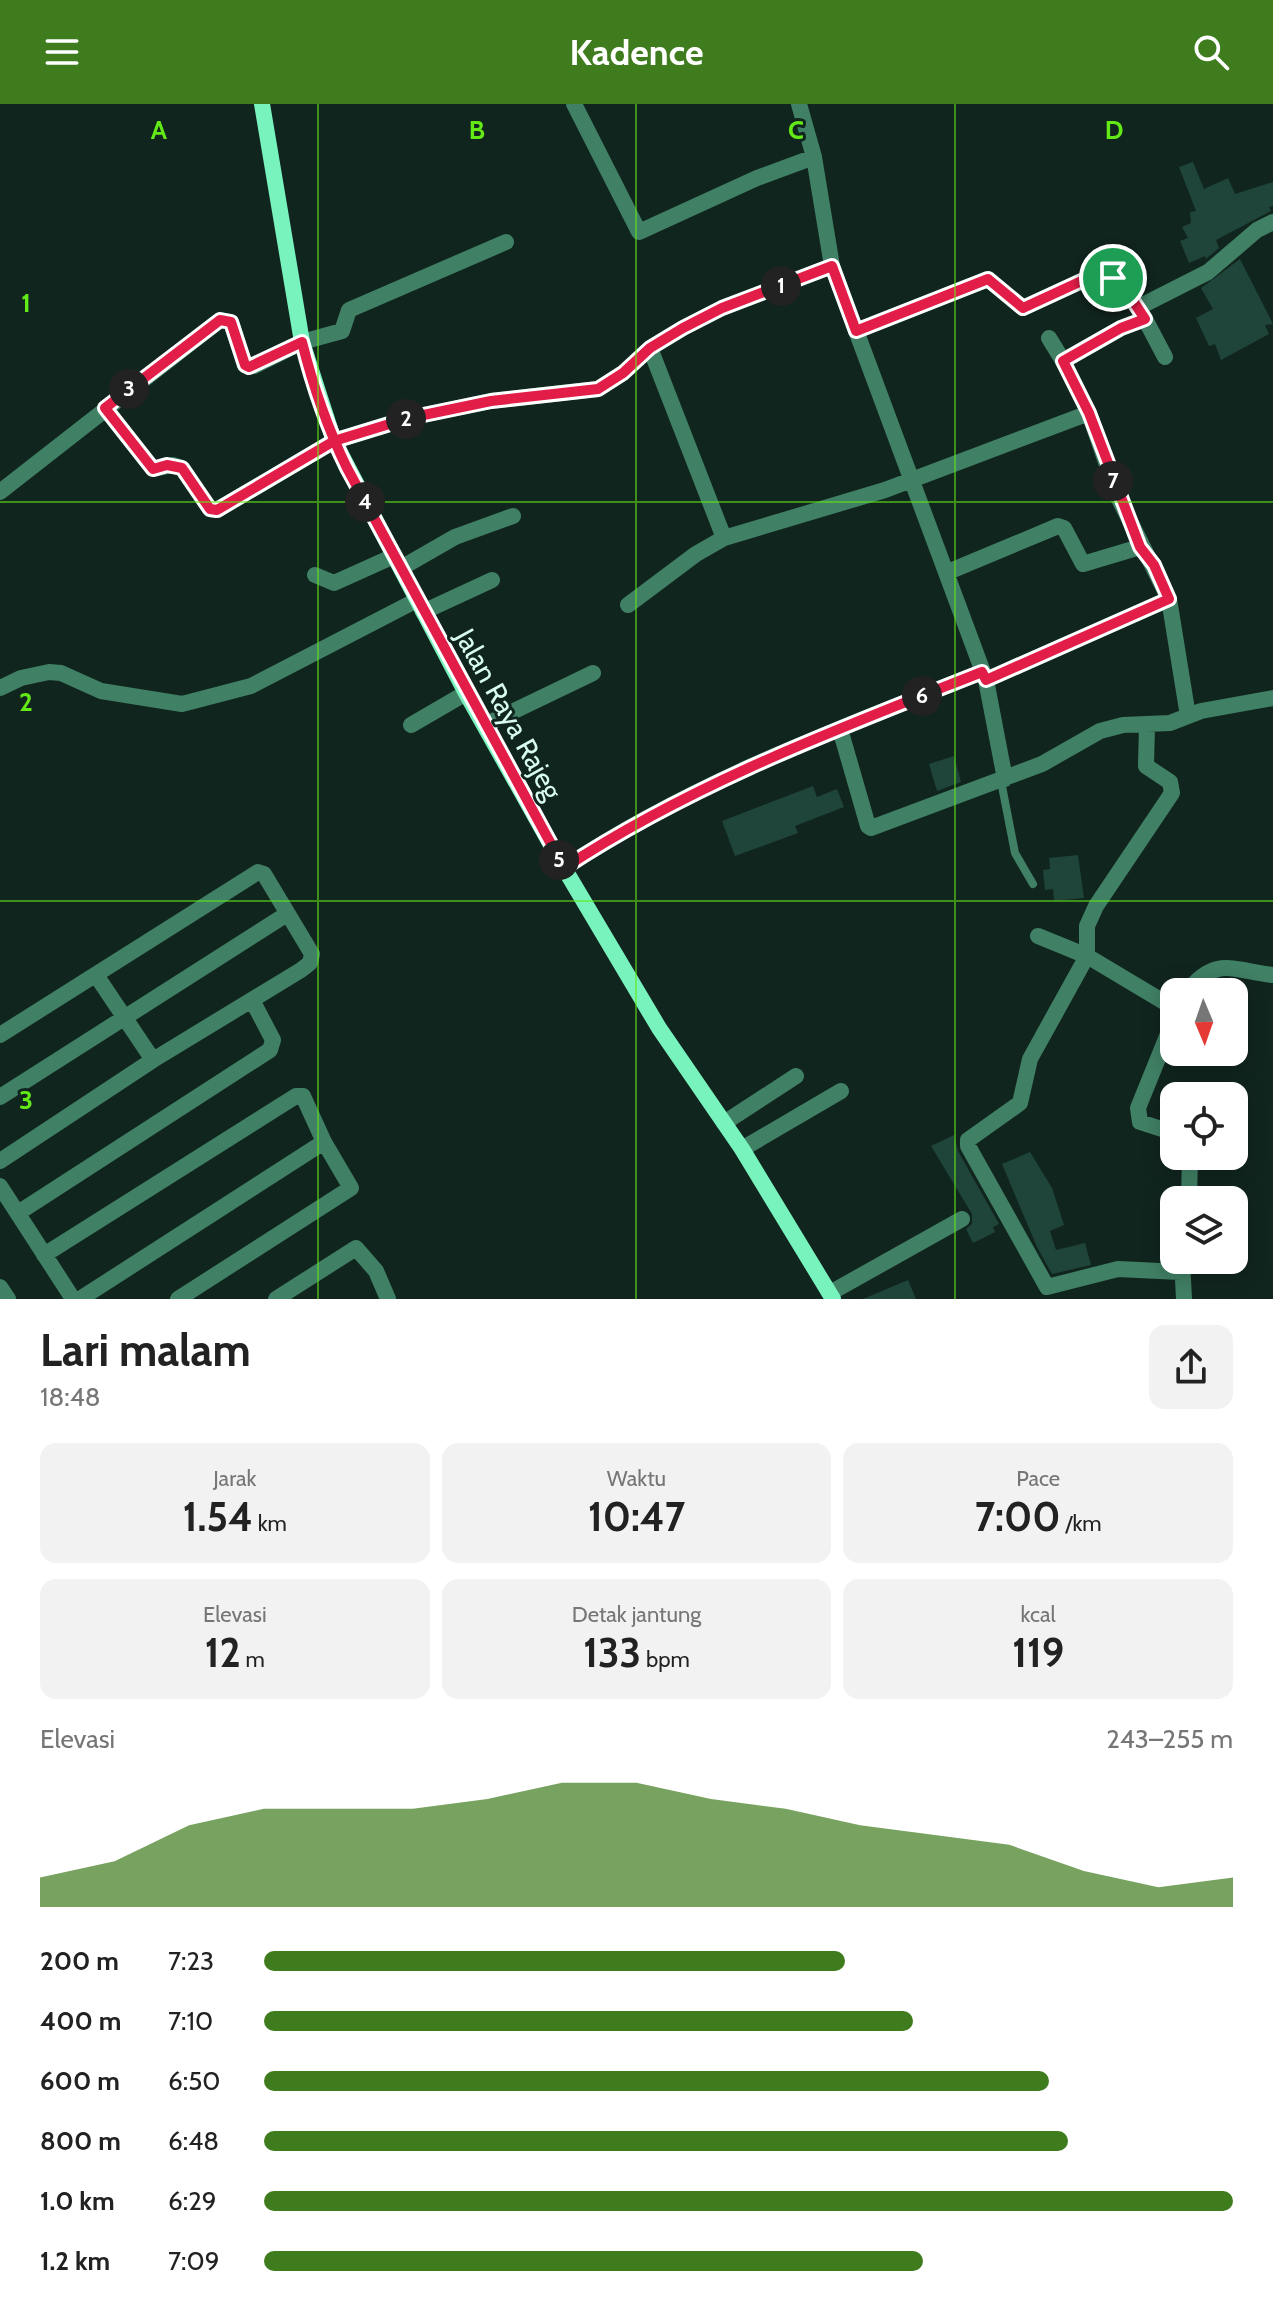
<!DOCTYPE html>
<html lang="id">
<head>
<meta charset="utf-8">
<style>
  body { margin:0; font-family:Cabin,sans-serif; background:#f2f2f2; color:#222; height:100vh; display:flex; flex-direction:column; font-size:30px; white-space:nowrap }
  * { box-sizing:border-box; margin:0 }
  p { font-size:26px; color:#767676 }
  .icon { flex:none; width:44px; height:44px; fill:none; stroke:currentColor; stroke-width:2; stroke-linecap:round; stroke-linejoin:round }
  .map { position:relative; height:1195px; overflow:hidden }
  .side { display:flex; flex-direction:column; background:#fff; flex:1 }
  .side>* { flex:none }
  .needle { width:52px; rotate:178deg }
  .controls { position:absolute; left:1160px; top:874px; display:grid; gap:16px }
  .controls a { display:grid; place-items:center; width:88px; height:88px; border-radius:16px; background:#fff; box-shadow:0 4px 20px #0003; font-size:40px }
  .pin { position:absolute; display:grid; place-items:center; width:68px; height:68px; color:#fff; margin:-34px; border:4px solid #fff; border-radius:50%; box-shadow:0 2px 8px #0007 }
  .km { position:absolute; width:40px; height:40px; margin:-20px; border-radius:50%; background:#222; color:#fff; font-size:22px; line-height:40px; text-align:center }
  .round { display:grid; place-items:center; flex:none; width:84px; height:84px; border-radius:16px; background:#f2f2f2 }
  .head { display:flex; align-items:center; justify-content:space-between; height:136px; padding:0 40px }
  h1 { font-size:44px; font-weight:700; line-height:60px }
  .metrics { display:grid; grid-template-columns:repeat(3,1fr); gap:12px; height:136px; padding:8px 40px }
  .metrics div { display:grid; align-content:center; border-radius:16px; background:#f2f2f2; text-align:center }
  .metrics b { font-size:40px; font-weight:700 }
  .metrics small { font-size:22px; font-weight:400 }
  .metrics p { font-size:22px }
  .chart { height:224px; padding:16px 40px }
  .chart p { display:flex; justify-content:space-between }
  .chart svg { width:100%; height:144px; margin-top:8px; fill:#3f7c1d; opacity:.7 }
  ul { padding:0 40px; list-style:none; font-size:26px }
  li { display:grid; grid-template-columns:128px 96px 1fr; align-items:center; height:60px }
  li i { height:20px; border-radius:10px; background:#3f7c1d }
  header { display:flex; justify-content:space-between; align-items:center; height:104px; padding:0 40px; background:#3f7c1d; color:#fff; font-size:36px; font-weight:700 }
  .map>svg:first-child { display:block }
  .building { fill:#1f443a }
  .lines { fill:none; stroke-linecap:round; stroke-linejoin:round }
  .service { stroke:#408065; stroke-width:8 }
  .minor { stroke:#408065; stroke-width:16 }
  .secondary { stroke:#78f3bd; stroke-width:16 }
  .route-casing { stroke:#fff; stroke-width:16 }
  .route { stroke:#e11d48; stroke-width:10 }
  .grid { fill:none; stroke:#63ea16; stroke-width:2; stroke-opacity:0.55 }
  .labels { text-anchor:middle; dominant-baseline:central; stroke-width:6; stroke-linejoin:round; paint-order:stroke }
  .street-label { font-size:28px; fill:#d8fcef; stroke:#11251f }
  .grid-label { font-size:26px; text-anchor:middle; font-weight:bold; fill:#63ea16; stroke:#11251f; stroke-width:6; stroke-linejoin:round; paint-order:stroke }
</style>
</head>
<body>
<header><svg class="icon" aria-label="menu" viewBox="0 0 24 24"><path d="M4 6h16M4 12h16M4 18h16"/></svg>Kadence<svg class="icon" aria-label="search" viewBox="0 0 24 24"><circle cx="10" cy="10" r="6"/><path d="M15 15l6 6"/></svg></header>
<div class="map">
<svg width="1273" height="1195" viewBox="0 0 1273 1195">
  <rect width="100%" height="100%" fill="#11251f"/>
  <path class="building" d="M1193 58 1204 85 1228 74 1235 90 1273 78V102L1269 103 1271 107 1216 136 1219 144 1206 155 1205 152 1189 159 1180 137 1188 134 1182 123 1191 119 1190 108 1196 107 1179 63Z
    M1240 155 1273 220 1265 221 1269 230 1221 256 1215 240 1209 242 1196 214 1213 205 1201 184Z
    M954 652 961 678 937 687 929 660Z
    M813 682 817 693 837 685 844 703 795 722 798 729 735 752 722 717Z
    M1078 751 1084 794 1054 797 1053 785 1045 786 1043 766 1050 765 1049 754Z
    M954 1031 958 1047 999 1120 993 1123 995 1128 973 1139 966 1125 972 1120V1110L931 1042Z
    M1030 1048 1052 1084 1064 1121 1050 1127 1056 1146 1085 1139 1091 1161 1052 1170 1037 1143 1002 1060Z
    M908 1176 916 1195H863Z"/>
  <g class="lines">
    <path class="service" d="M1001 677 1015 749 1033 780"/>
    <path class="minor" d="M574 0 639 128 757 74 814 53
      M799 0 814 53 832 162 986 576 1005 675
      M856 227 988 175 1023 204 1088 174 1117 175 1139 203 1208 168 1257 126 1273 118
      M1049 234 1063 257
      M650 244 724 434
      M105 304 153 365 173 361 182 364 210 405 217 406 334 337 409 314 491 297 598 285 623 269 650 244 683 224 722 204 832 162
      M1089 309 1063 257 1121 224 1145 215 1165 253
      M0 388 220 216 231 218 245 261 254 262 302 238 342 227 349 206 506 138
      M401 464 455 433 513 412
      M948 468 1058 422 1064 424 1083 460 1140 443
      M315 471 334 479 394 452
      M1169 495 1188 612
      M628 501 696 450 724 434 885 386 1089 309 1118 393 1169 495 986 576
      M423 508 492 476
      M0 584 21 574 49 568 61 569 101 587 182 600 251 582 417 496
      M411 621 466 589
      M485 621 593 569
      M1147 621 1146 662 1170 678 1172 689 1096 802 1087 822V852L1174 904
      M840 625 868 722 871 724 1042 660 1100 627 1123 621 1170 619 1201 607 1273 594
      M564 764C693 678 838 625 982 568
      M1038 832 1087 852 1030 955 1020 999 968 1036V1042L1047 1183 1118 1165 1180 1168
      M96 871 153 956
      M1187 888C1215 852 1232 866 1273 871
      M1174 915 1138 1004 1140 1018 1174 1029
      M0 931 258 768 264 770 312 850 310 859 301 866 153 956 0 1057
      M0 993 287 810
      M724 1019 796 972
      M742 1045 841 987
      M0 1082 73 1195
      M1189 1096 1190 1052
      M18 1109 270 946 273 936 252 896
      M44 1151 296 992H303L324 1038 351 1084 178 1195
      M1182 1156 1184 1195
      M0 1183 8 1195
      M830 1189 962 1115
      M80 1195 324 1038
      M276 1195 356 1144 376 1167 388 1195"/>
    <path class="secondary" d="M262 0 302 238 334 337 466 589 564 764 659 924 742 1045 833 1195"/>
  </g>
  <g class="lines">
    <g class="route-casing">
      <path id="route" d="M1113 174H1088L1023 204 988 175 856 227 832 162 722 204 683 224 650 244 623 269 598 285 491 297 409 314 334 337 217 406 210 405 182 364 167 361 153 365 105 304 220 216 231 218 245 261 249 263 302 238C313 282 327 323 347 364L564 764C693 679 838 625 982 568L986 576 1169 495 1154 461 1140 443 1089 309 1063 257 1121 224 1145 215 1120 177 1113 174"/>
    </g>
    <use href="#route" class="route"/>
  </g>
  <path class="grid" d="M318 0V1195M636 0V1195M955 0V1195M0 398H1273M0 797H1273"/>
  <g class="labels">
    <g class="street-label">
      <text transform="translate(509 610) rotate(61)">Jalan Raya Rajeg</text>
    </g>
  </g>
  <g class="grid-label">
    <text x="159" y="35">A</text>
    <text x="477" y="35">B</text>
    <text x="796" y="35">C</text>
    <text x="1114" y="35">D</text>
    <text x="26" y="208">1</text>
    <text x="26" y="607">2</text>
    <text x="26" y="1005">3</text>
  </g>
</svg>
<div class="controls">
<a><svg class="needle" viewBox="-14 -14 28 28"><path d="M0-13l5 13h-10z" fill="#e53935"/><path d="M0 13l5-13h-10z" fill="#767676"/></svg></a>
<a><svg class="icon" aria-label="locate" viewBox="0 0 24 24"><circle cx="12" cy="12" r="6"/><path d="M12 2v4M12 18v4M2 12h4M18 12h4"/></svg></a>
<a><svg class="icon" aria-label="layers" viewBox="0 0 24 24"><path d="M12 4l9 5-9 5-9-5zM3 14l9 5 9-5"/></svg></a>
</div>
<div class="pin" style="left:1113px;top:174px;background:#1e9e55"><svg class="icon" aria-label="arrive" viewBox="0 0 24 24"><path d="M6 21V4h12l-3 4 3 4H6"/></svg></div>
<b class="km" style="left:781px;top:182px">1</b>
<b class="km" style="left:406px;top:315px">2</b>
<b class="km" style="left:129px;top:285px">3</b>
<b class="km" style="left:365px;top:398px">4</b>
<b class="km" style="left:559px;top:756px">5</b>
<b class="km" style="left:922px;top:592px">6</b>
<b class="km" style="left:1113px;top:377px">7</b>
</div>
<section class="side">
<div class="head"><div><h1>Lari malam</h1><p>18:48</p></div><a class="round"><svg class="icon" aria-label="share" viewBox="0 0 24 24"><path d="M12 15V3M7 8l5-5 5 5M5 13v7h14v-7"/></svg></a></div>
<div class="metrics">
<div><p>Jarak</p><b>1.54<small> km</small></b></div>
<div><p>Waktu</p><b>10:47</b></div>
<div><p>Pace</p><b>7:00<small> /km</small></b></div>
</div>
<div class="metrics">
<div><p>Elevasi</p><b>12<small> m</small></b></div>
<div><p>Detak jantung</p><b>133<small> bpm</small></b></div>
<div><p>kcal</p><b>119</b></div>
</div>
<div class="chart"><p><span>Elevasi</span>243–255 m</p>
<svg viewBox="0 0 160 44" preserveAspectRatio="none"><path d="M0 44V35L10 30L20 19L30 14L40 14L50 14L60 11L70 6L80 6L90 11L100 14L110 19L120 22L130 25L140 33L150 38L160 35V44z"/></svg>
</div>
<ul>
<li><b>200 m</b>7:23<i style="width:60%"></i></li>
<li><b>400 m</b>7:10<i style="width:67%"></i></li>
<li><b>600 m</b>6:50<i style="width:81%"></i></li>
<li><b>800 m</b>6:48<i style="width:83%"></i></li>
<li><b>1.0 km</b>6:29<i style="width:100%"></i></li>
<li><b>1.2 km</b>7:09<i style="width:68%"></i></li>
</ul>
</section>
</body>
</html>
